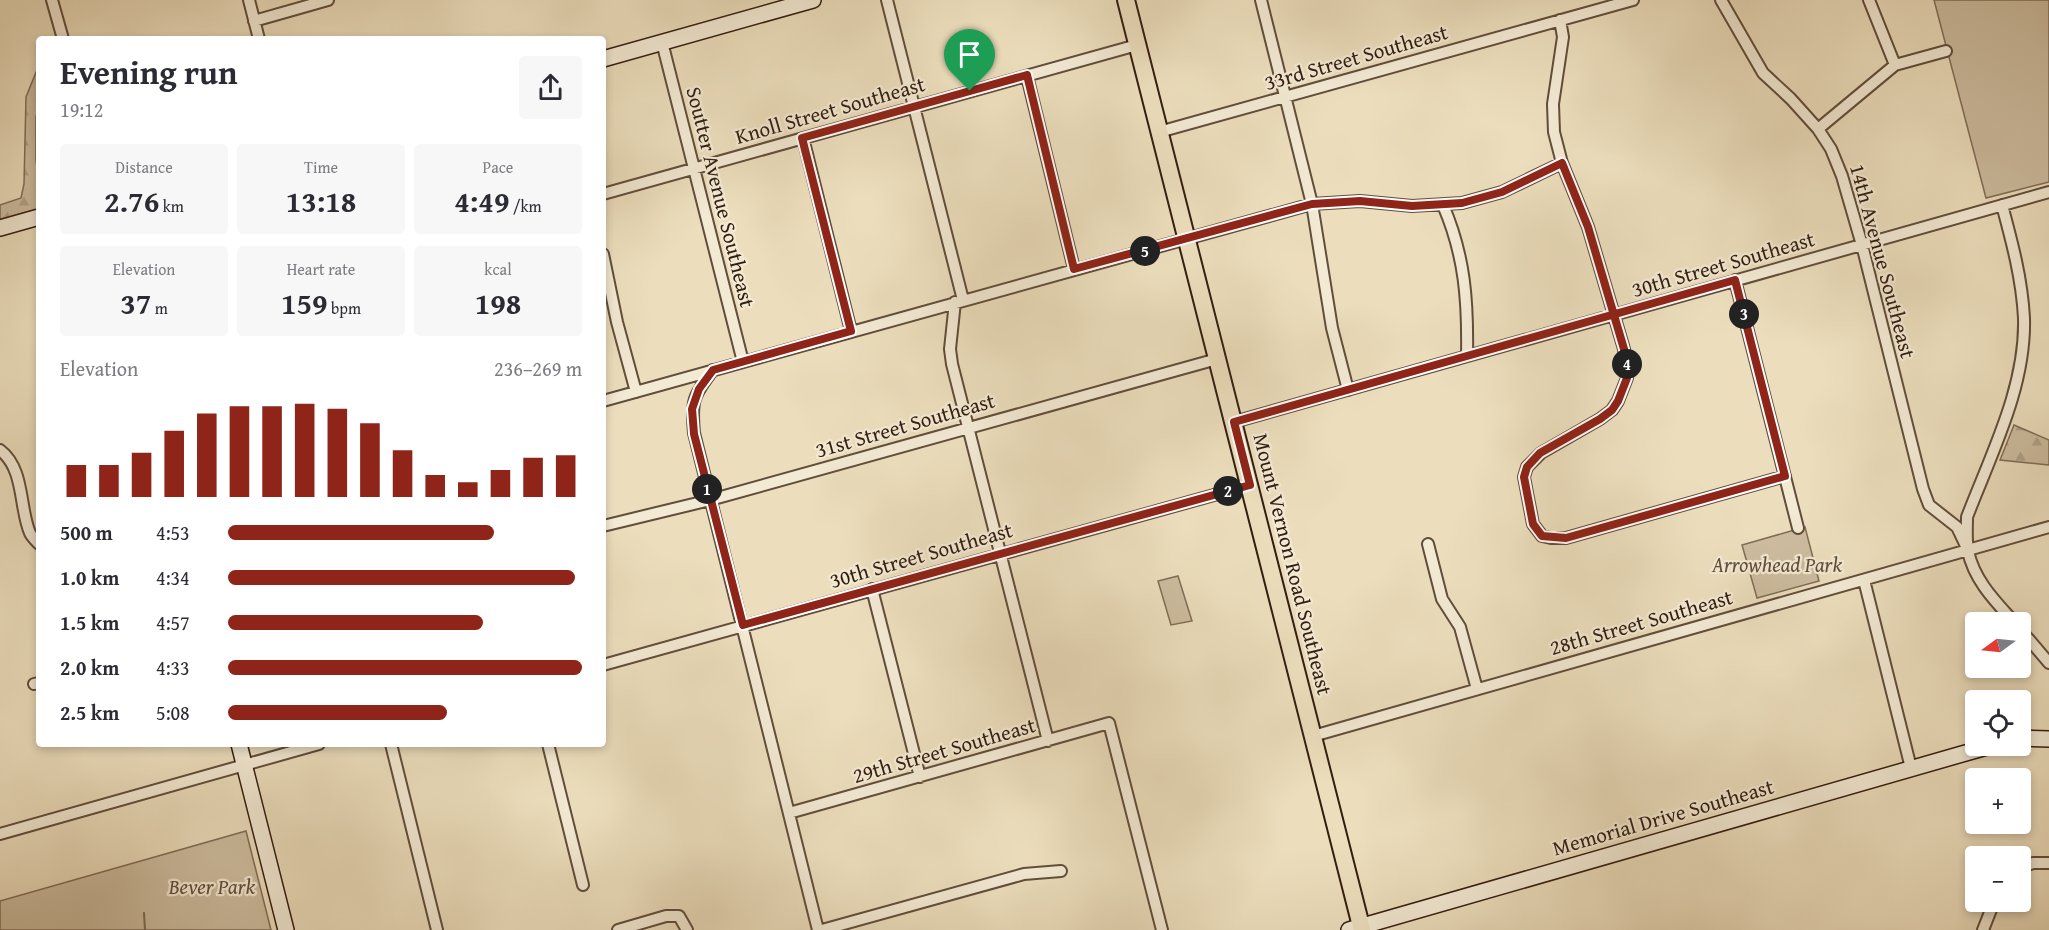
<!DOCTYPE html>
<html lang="en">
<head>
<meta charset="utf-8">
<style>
  body { margin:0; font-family:"Gentium Book Plus",serif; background:#f7f7f7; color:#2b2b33; height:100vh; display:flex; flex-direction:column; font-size:22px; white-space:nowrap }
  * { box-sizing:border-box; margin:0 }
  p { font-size:20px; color:#7c7c81 }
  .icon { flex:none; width:33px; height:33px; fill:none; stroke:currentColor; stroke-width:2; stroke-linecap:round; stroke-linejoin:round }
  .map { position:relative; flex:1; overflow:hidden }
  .side { position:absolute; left:36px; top:36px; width:570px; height:711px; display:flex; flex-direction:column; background:#fff; border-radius:6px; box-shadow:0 3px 9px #0003 }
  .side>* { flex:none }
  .needle { width:39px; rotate:255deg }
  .tools { position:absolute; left:1965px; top:612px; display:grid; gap:12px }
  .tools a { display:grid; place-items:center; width:66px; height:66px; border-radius:6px; background:#fff; box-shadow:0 3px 9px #0003; font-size:30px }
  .pin { position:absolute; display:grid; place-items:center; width:51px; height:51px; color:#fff; margin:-62px -26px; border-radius:50% 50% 50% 0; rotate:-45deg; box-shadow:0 0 6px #0007 }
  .pin .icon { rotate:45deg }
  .km { position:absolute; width:30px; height:30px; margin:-15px; border-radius:50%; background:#222; color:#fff; font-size:16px; line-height:30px; text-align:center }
  .round { display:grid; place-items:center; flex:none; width:63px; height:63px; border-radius:6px; background:#f7f7f7 }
  .summary { display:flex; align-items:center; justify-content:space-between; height:102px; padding:0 24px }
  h1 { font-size:33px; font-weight:700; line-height:45px }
  .metrics { display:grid; grid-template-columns:repeat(3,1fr); gap:9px; height:102px; padding:6px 24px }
  .metrics div { display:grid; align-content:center; border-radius:6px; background:#f7f7f7; text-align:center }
  .metrics b { font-size:30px; font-weight:700 }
  .metrics small { font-size:16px; font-weight:400 }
  .metrics p { font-size:16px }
  .chart { height:168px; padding:12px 24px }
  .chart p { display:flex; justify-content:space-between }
  .chart svg { width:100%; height:108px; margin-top:6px; stroke:#8f2418; stroke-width:6 }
  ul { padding:0 24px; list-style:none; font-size:20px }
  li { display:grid; grid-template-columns:96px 72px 1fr; align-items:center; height:45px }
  li i { height:15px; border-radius:8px; background:#8f2418 }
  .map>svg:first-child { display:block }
  .green { fill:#cdbda0; stroke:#806d58; stroke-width:1.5 }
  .forest { fill:url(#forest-firs); stroke:#806d58; stroke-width:1.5 }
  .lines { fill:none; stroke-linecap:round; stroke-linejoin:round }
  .stream { stroke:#7c6955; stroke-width:2 }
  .street-casing { stroke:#614d3c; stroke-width:14 }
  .secondary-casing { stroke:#331d11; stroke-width:18 }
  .primary-casing { stroke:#331d11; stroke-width:20 }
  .street { stroke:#f3ead4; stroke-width:10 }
  .secondary { stroke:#f3ead4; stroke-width:15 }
  .primary { stroke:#ecdebd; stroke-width:16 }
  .route-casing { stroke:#fff; stroke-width:12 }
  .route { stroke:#8f2418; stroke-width:8 }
  .labels { text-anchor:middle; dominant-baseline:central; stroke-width:4.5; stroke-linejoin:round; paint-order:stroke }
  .street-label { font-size:21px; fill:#331d11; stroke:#f3ead4 }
  .park-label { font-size:21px; font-style:italic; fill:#614d3c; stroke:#f3ead4 }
</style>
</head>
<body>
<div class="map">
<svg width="2049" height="930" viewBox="0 0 2049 930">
  <defs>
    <pattern id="forest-firs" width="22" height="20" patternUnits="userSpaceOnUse" patternTransform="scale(1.5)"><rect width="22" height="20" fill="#cdbda0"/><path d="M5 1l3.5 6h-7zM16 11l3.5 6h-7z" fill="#b0a289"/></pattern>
  </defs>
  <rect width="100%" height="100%" fill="#ecdebd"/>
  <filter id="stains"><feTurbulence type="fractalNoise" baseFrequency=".00333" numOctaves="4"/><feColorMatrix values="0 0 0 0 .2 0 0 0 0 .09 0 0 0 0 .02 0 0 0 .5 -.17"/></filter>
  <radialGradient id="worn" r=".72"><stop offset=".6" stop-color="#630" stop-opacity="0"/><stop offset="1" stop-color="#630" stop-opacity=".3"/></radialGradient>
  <path class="green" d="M1934 0H2049V182L1986 198Z
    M1805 527 1819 581 1757 598 1742 545Z
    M1178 576 1192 621 1171 625 1158 581Z
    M246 831 271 930H0V901Z"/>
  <path class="forest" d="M39 65V114L36 116V160L39 180V209L0 219V205L21 198 24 184 26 97Z
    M2014 425 2049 440V465L2000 460Z"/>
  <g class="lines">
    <path class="stream" d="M144 913 145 930"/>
    <g class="street-casing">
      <path id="street" d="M52 0 63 39
        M249 0 259 39
        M887 0 963 300
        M1261 0 1312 204 1332 328 1348 390
        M1721 0 1763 73 1791 99 1818 129 1831 149 1842 176 1862 245 1923 489 1929 505 1957 527 1968 550
        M1869 0 1895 65
        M1560 20 1563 37 1553 104 1554 132 1562 163 1588 227 1624 349 1627 378 1618 401 1612 410 1600 419 1541 453 1527 467 1524 477 1533 524 1542 536 1551 538H1566L1785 476
        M254 21 328 0
        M662 42 743 362
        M1027 76 1074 269
        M1818 129 1895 65 1946 51
        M1159 132 1633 0
        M803 138 851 331
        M603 194 1137 45
        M1443 205C1465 256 1468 301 1467 356
        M2002 205C2012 242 2022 279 2024 318 2026 387 1991 454 1967 517 1967 528 1966 540 1968 551 1974 580 1995 601 2014 622
        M603 254 617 322 636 392
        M1735 280 1798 528
        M955 302 950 349 952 364 1048 741
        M713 370C693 396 691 401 694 433L818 930
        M603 401 1312 204 1360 201 1412 206 1462 203 1502 192 1562 163
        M1234 422 2049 192
        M0 450C25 469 19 508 30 533 32 537 36 541 39 544
        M603 526 710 500 1217 359
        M1428 544 1442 599 1460 627 1477 689
        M1864 580 1911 768
        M872 589 920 777
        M2020 629 2049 663
        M603 665 1250 485
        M34 684 39 683
        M1313 736 2049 527
        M391 744 437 930
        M548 744 583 885
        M789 813 1109 723 1162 930
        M0 834 319 744
        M2020 868 2033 863H2049
        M618 930 666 916H679L687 930
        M822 930 1024 874 1061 871
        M1983 930 1994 902"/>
    </g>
    <g class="secondary-casing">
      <path id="secondary" d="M603 59 813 0
        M0 228 39 217
        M2020 738 2049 739
        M239 744 286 930
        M1349 930 1990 746"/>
    </g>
    <g class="primary-casing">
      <path id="primary" d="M1126 0 1362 930"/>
    </g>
    <use href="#street" class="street"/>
    <use href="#secondary" class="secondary"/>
    <use href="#primary" class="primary"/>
  </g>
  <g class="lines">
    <g class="route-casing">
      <path id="route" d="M970 91 802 138 851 331 713 370 699 389 692 409 694 434 743 625 1250 485 1234 422C1401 375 1568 327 1735 280L1785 476 1566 538 1542 536 1533 524 1524 477 1527 467 1540 453 1600 419 1612 410 1618 401 1627 378 1624 349 1588 227 1562 163 1502 192 1462 203 1412 206 1360 201 1312 204 1074 269 1027 75 970 91"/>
    </g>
    <use href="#route" class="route"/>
  </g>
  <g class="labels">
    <g class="street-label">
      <text transform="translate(1356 57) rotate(-16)">33rd Street Southeast</text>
      <text transform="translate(830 110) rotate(-16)">Knoll Street Southeast</text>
      <text transform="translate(721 197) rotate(76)">Soutter Avenue Southeast</text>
      <text transform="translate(1883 261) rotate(75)">14th Avenue Southeast</text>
      <text transform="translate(1723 264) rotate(-16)">30th Street Southeast</text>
      <text transform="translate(905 425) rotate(-16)">31st Street Southeast</text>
      <text transform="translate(921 555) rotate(-16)">30th Street Southeast</text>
      <text transform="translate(1293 564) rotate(76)">Mount Vernon Road Southeast</text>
      <text transform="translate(1641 622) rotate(-16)">28th Street Southeast</text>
      <text transform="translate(944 750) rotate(-16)">29th Street Southeast</text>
      <text transform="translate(1663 817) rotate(-16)">Memorial Drive Southeast</text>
    </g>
    <g class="park-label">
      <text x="1777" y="564">Arrowhead Park</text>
      <text x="212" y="886">Bever Park</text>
    </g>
  </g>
  <rect width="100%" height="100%" filter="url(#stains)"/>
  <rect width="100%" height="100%" fill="url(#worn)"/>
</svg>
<div class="tools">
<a><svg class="needle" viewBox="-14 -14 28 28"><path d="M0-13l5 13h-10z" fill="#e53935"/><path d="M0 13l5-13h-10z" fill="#7c7c81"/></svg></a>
<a><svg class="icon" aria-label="locate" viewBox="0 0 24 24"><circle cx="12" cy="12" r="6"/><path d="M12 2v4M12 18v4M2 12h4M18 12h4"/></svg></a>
<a>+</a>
<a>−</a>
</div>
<div class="pin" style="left:970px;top:91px;background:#1e9e55"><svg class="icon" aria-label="arrive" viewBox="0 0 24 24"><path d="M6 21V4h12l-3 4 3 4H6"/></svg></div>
<b class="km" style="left:707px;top:489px">1</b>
<b class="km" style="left:1228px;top:491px">2</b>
<b class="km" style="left:1744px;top:314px">3</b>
<b class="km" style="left:1627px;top:364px">4</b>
<b class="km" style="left:1145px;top:251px">5</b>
<section class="side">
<div class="summary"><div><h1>Evening run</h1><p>19:12</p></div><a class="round"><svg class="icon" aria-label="share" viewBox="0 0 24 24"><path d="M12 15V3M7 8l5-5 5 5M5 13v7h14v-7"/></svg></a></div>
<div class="metrics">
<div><p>Distance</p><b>2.76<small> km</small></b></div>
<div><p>Time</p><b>13:18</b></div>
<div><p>Pace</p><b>4:49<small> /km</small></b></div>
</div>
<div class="metrics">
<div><p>Elevation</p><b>37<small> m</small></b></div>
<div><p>Heart rate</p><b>159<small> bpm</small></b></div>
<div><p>kcal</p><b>198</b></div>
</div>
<div class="chart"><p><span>Elevation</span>236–269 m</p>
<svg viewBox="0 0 160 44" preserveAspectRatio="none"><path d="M5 44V31M15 44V31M25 44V26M35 44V17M45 44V10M55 44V7M65 44V7M75 44V6M85 44V8M95 44V14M105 44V25M115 44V35M125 44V38M135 44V33M145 44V28M155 44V27"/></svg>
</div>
<ul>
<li><b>500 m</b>4:53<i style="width:75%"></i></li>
<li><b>1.0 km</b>4:34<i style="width:98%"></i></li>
<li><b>1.5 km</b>4:57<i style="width:72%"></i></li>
<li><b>2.0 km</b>4:33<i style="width:100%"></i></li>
<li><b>2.5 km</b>5:08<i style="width:62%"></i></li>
</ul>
</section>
</div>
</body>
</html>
